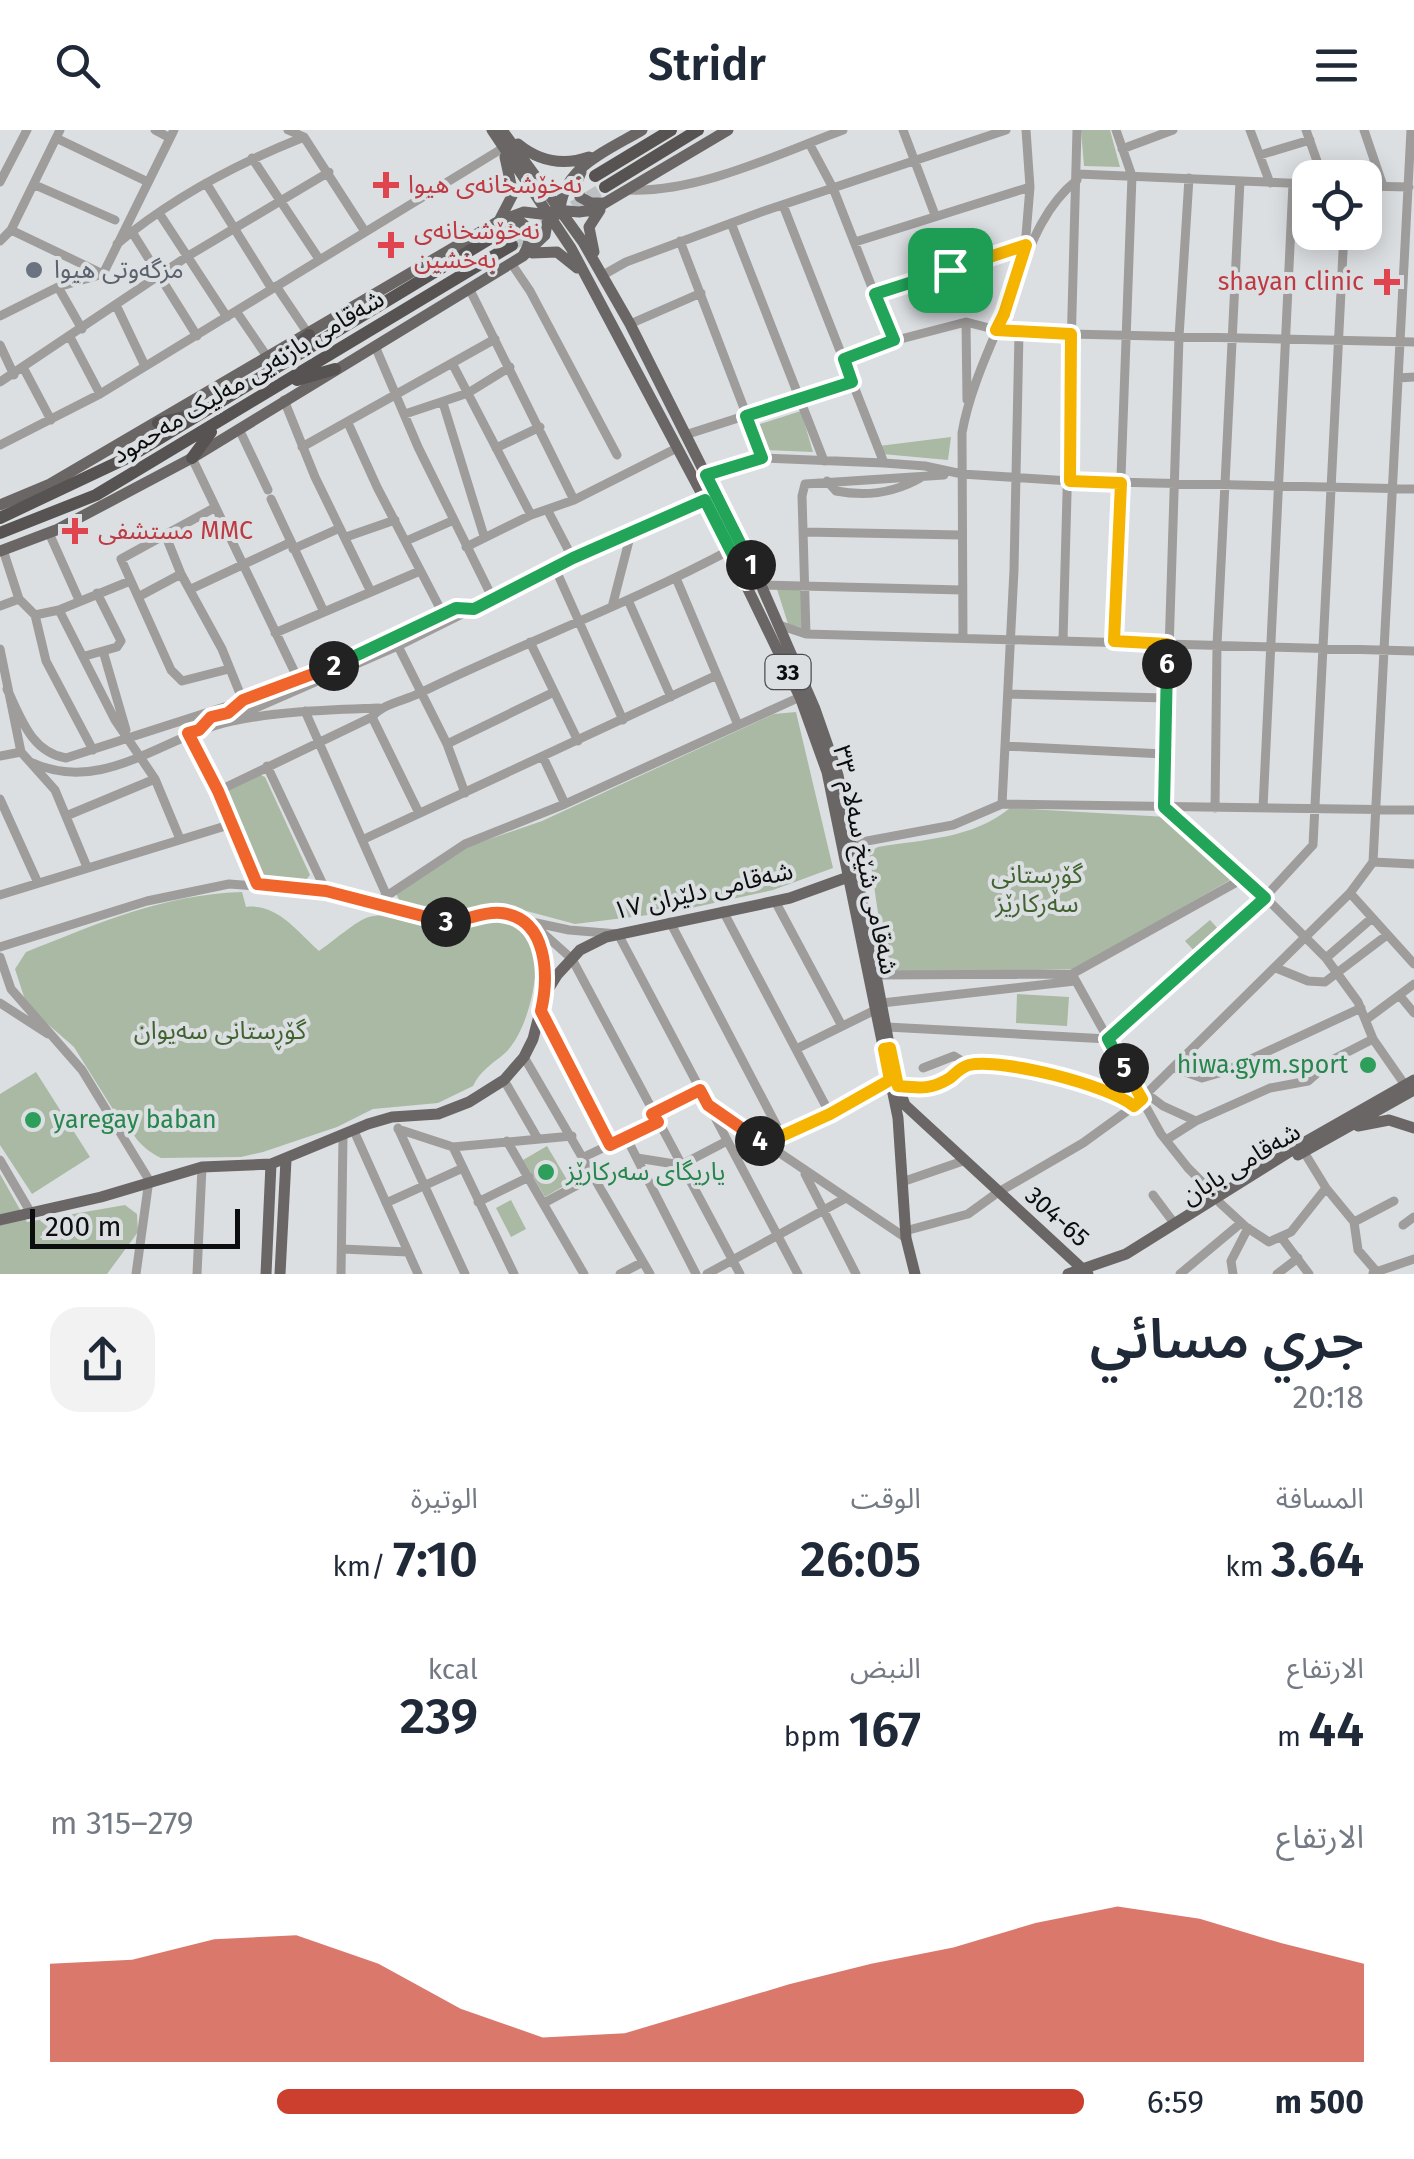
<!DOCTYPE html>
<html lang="ar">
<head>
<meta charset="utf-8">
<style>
  body { margin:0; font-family:"Fira Sans","Noto Sans Arabic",sans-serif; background:#f2f2f3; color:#1f2937; direction:rtl; height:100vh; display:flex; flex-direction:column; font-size:38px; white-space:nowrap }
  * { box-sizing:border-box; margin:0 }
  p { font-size:32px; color:#747a83 }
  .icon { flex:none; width:55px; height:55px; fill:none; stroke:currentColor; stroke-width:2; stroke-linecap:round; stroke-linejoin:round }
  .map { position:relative; height:1144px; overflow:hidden; direction:ltr }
  .side { display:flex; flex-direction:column; background:#fff; flex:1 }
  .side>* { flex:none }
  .buttons { position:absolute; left:1292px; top:30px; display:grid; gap:20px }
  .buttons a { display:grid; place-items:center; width:90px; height:90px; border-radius:20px; background:#fff; box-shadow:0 5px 25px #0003; font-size:50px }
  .scale { position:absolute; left:30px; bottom:25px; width:210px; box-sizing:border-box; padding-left:10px; border:5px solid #0c0d0e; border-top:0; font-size:28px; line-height:35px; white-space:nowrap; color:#0c0d0e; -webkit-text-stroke:8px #dcdfe2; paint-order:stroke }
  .pin { position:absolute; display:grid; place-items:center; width:85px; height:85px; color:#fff; margin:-42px; border-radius:20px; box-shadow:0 5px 15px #0006 }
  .km { position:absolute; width:50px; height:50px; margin:-25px; border-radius:50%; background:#222; color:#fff; font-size:28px; line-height:50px; text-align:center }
  .round { display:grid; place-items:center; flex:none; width:105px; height:105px; border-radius:30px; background:#f2f2f3 }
  .overview { display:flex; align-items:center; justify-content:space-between; height:170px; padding:0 50px }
  h1 { font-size:55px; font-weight:600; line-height:75px }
  .metrics { display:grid; grid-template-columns:repeat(3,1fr); gap:15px; height:170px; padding:10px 50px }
  .metrics div { display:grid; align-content:center }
  .metrics b { font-size:50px; font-weight:600 }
  .metrics small { font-size:28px; font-weight:400 }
  .metrics p { font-size:28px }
  .chart { height:280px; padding:20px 50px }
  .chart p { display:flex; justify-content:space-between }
  .chart svg { width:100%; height:180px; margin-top:10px; fill:#cc3f2e; opacity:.7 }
  ul { padding:0 50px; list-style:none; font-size:32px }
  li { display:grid; grid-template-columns:160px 120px 1fr; align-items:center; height:75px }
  li i { height:25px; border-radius:12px; background:#cc3f2e }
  header { display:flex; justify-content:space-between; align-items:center; height:130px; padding:0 50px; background:#fff; font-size:45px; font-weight:600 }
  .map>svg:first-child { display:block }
  .green { fill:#a9b9a3 }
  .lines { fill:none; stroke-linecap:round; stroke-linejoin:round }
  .highway-tunnel { stroke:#bdc0c2; stroke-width:12; stroke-dasharray:12 6; stroke-linecap:butt }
  .minor { stroke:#9f9d9c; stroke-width:9 }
  .major { stroke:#6a6666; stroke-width:11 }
  .highway { stroke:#575352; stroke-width:12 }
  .split-1-casing { stroke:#fff; stroke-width:20 }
  .split-2-casing { stroke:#fff; stroke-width:20 }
  .split-3-casing { stroke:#fff; stroke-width:20 }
  .split-4-casing { stroke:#fff; stroke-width:20 }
  .split-5-casing { stroke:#fff; stroke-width:20 }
  .split-6-casing { stroke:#fff; stroke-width:20 }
  .split-7-casing { stroke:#fff; stroke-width:20 }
  .split-8-casing { stroke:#fff; stroke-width:20 }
  .split-1 { stroke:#22a559; stroke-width:12 }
  .split-2 { stroke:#22a559; stroke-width:12 }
  .split-3 { stroke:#f0652b; stroke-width:12 }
  .split-4 { stroke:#f0652b; stroke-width:12 }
  .split-5 { stroke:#f5b400; stroke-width:12 }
  .split-6 { stroke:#22a559; stroke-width:12 }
  .split-7 { stroke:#f5b400; stroke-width:12 }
  .split-8 { stroke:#f5b400; stroke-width:12 }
  .health-dot { fill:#e0444e; stroke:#dcdfe2; stroke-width:4 }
  .worship-dot { fill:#6b7280; stroke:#dcdfe2; stroke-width:4 }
  .leisure-dot { fill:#2e9e5b; stroke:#dcdfe2; stroke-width:4 }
  .labels { text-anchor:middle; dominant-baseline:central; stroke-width:8; stroke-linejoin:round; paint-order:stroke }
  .shield { fill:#dcdfe2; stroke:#4a4c4e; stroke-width:2.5 }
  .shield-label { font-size:22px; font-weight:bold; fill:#0c0d0e }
  .health-label { font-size:25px; fill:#be3a42; stroke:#dcdfe2; text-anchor:start }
  .worship-label { font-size:25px; fill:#5b616d; stroke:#dcdfe2; text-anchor:start }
  .street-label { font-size:25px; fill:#0c0d0e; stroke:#dcdfe2 }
  .park-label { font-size:25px; fill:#406330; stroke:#dcdfe2 }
  .leisure-label { font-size:25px; fill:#27864d; stroke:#dcdfe2; text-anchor:start }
</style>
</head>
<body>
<header><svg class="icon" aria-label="menu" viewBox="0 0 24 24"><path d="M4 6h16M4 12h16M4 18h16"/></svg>Stridr<svg class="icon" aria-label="search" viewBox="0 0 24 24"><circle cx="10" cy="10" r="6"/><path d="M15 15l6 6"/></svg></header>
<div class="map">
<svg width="1414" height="1144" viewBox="0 0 1414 1144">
  <rect width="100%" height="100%" fill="#dcdfe2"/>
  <path class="green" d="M1081 0H1110L1120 37 1084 36Z
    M801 281 813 322 765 320 757 295Z
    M951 307 948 330 882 324 879 316Z
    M777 459H801L804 498 788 494Z
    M796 582 833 738 773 760 673 782 575 794 508 776 466 782 448 788 402 777 396 763 458 720 542 691 774 584Z
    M259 644 265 647 310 745 305 751 262 749 225 665V661Z
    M1010 678 1167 687 1232 749 1075 839 887 844 869 722 878 717C925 709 972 709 1010 678Z
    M242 762 246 777C277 773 297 801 319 821 331 813 357 790 369 787 389 781 425 792 445 795 459 798 469 791 482 790 522 785 540 819 534 854 531 876 521 909 504 924 492 934 480 941 473 956L438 973 373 979 337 997 263 1022 241 1027 161 1028C139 1017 131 1004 122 981H114L74 917 27 876 15 839 26 822C100 793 160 765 242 762Z
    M1210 790 1220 801 1196 823 1185 811Z
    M1017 864 1069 867 1067 896 1016 893Z
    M36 942 90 1027 32 1064 0 1015V964Z
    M547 1016 569 1053 545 1067 523 1030Z
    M0 1044 27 1092 125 1075 137 1084 138 1102 107 1144H0Z
    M511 1070 526 1099 511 1107 496 1078Z"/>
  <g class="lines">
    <path class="highway-tunnel" d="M512 115 605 57"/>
    <path class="minor" d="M155 0 170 8
      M288 0 304 7 364 100
      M903 0 935 85
      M1250 0 1270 53
      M1306 0 1323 48
      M1364 0 1383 56
      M56 8 148 52
      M809 13 833 58 893 211
      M1122 19 1173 0
      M1260 25 1310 10
      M252 28 319 129
      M1078 44 1310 54
      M1189 48 1179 207 1164 677 1265 767 1326 828 1358 872 1373 909 1405 955
      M0 52 27 0
      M206 53 272 159
      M35 55 115 90
      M1365 56 1409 57
      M628 60C698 63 778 24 843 0
      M783 75 884 333
      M159 83 227 187
      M731 93 824 331
      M11 100 103 144
      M127 100 132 102 197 206
      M0 111 11 100 60 0
      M680 111 763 328
      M855 112 1030 57
      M117 114C173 67 236 34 304 7
      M1025 117 1030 57 1026 0
      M511 133 530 161 617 325
      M103 144 174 0
      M603 145 626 132 764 81 1006 0
      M276 156 309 205
      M58 157 82 199
      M469 158 574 370
      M875 164 1026 115
      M116 175 145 236
      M236 181 268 228
      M0 186 58 157 103 144
      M966 192 967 270
      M630 194 701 163
      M70 207 100 264
      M0 215 14 245
      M375 216 418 317 493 469
      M844 229 893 211 966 192 1001 201 1027 203 1414 212
      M452 233 531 385
      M24 239 51 290
      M1398 248 1414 247
      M0 252 188 126 329 42
      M284 270 315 347 371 462
      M443 273 484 406
      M405 284 468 263 510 237
      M348 293 377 357 443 484
      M239 299 268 360
      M685 305 851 252
      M0 315 100 264 503 18
      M302 317 495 209
      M496 318 540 297
      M192 328 298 549
      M706 345 763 328 884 333 925 336 962 344 1070 351 1414 359
      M827 351 836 361C867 367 895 363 922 347
      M271 369 324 482
      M214 378 121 429 171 540 182 551 229 539
      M548 381 573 429
      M804 402 961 405
      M49 403 79 470
      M346 407 395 390
      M406 411 454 390
      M466 417 531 385 574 370 677 318
      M293 419 340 398
      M3 420 19 469 35 485
      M555 438 623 590
      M676 448 738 595
      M761 455 962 460
      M191 459 289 413
      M138 467 181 444
      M628 470 671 567
      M0 476 19 469
      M612 477 631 403
      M59 480 115 590 155 649 180 709
      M35 485 46 531 93 620
      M35 485 59 480 130 451
      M779 495 806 504 1414 521
      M275 503 420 441
      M806 504 802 366 805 354 944 345
      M963 507 962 303C970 257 992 214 1009 171 1027 127 1039 80 1077 50
      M1063 510 1077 0
      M1115 511 1132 46 1116 0
      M530 512 578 611
      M398 516 447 614 465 663
      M0 519 21 622
      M103 521 126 600
      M85 526 117 517 121 511 97 463
      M7 559C21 588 31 622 66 628L243 571 222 519 181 444 165 404
      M1008 564 1166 568
      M305 581 386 764
      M372 587 419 683
      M236 590 256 578 398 516 573 429 705 370
      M201 598 211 587 228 583 243 571 343 533 456 478 471 479
      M188 603 218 661 257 754
      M447 614 554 562
      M1005 616 1164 624
      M21 622 55 660 87 737
      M0 626 21 622
      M543 627 565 674
      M33 633C104 665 165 605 232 591 281 581 330 580 379 578
      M267 636 326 761
      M218 661 372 587C384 573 404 571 420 563 522 513 629 474 730 420
      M0 669 38 753
      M1002 674 1014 440 1019 203
      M1215 678 1217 515 1240 51
      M1263 678 1293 54
      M66 686 155 649
      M362 710 717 545
      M851 714 953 695 1002 674 1414 680
      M1373 732 1414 734
      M1350 763 1414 834
      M0 765 232 694
      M775 771 842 896
      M376 773 448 793 489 784 516 787 544 804 572 829 740 1144
      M723 781 830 984
      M527 791 569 800 618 804 798 1144
      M670 792 782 1006
      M529 797C545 817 543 838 544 863
      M0 817 147 771 229 754 326 761 376 773 465 714 565 674 800 567
      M0 827 11 859 82 940 149 1050 136 1144
      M1326 828 1372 788
      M1276 838 1308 851 1325 852 1387 805
      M1072 844 1161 1004 1188 1038 1216 1066
      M877 845 1072 844 1244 748
      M1400 866 1414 883
      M0 873 48 904
      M882 873 1075 851
      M541 881 610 1015
      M1367 889 1414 854
      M887 897 1108 909 1265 767 1313 715 1344 102
      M796 919 875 880
      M524 927 650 1144
      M923 938 954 926 969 935
      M1174 938 1202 948 1223 942 1361 878
      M504 950 538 1009
      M898 956C919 958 931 960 949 948 956 943 961 937 969 935 1002 928 1108 955 1134 976
      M1147 964 1163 976 1196 991 1270 958 1308 951 1332 930 1373 909
      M713 978 906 1108
      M652 984 700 961
      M398 998 465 1144
      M398 999 453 1017 572 1006
      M354 1001 418 1144
      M626 1007 657 991
      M1166 1010 1196 991
      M507 1011 584 1144
      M453 1017 514 1144
      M1304 1022 1326 1058 1354 1092 1358 1120 1376 1141
      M584 1027 626 1007 696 1144
      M736 1027 830 984 891 950
      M637 1028 681 1035 727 1011
      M0 1030 31 1083
      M805 1044 856 1144
      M902 1052 963 1031
      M1153 1065 1174 1093
      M478 1072 529 1047
      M386 1073 463 1038
      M544 1073 594 1046
      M1220 1073 1246 1097 1269 1112 1291 1102 1326 1058
      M1354 1092 1394 1071
      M1403 1095 1414 1087
      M905 1101 968 1084 997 1063 1083 1013 1134 976 1350 763 1373 732 1411 0
      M1281 1107 1309 1144
      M342 1119 408 1122
      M1373 1143 1414 1129
      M197 1144 202 1037
      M341 1144 343 1006
      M620 1144 643 1132
      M707 1144 844 1069
      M1180 1144 1241 1093
      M1233 1144 1231 1131 1248 1098
      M1277 1144 1298 1128"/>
    <path class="major" d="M492 0 571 118 705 370 800 567 827 642 884 921
      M502 0 583 112 630 194 761 455 815 579 838 645 896 951 905 975 1088 1144
      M518 14C540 32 563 36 589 27
      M581 42 576 55 580 67 591 73H603
      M555 80 579 82 593 80 728 0
      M560 84C560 38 607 21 642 0
      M500 89 513 64 505 27
      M508 89C530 91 534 106 524 124
      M594 122 589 97 600 80
      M532 123 557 122 577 138
      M0 375 50 354 499 91 524 82 549 85
      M0 421 56 400 192 328 523 126 545 105 549 82
      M891 954 898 988 906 1108 915 1144
      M1358 996 1389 990 1414 998
      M1298 1025 1414 960
      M0 1090 101 1067 202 1037 271 1034 368 994 392 987 438 984 469 972 504 950 524 927 533 909 544 866 557 845 580 820 606 807 790 768 851 746
      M266 1144 271 1034
      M280 1144 286 1030
      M1068 1144 1126 1124 1305 1012 1414 950"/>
    <path class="highway" d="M595 46 671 0
      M605 57 698 0
      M288 223 309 205
      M297 250 335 239
      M158 293 189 286
      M192 328 211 302
      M0 388 129 327 504 100
      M0 403 96 365 512 115"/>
  </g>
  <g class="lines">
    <g class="split-1-casing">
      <path id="split-1" d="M751 435 706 345 762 328 746 286 852 252 844 229 894 210 875 164 950 140"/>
    </g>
    <g class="split-2-casing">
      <path id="split-2" d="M334 536 456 478 474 479 573 428 705 370 746 451 756 446 751 435"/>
    </g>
    <g class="split-3-casing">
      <path id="split-3" d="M334 536 243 570 228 583 211 587 199 600 188 603 218 661 257 754 326 761 446 792"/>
    </g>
    <g class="split-4-casing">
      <path id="split-4" d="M446 792C464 792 482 781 501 783 548 788 549 846 541 881L610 1015 658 992 652 984 700 960 708 975 760 1011"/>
    </g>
    <g class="split-5-casing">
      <path id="split-5" d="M760 1011 764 1014 830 984 890 950 884 919 890 918 898 956C919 958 931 960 950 948 956 943 961 937 969 935 1002 928 1108 955 1134 976L1142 969 1124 938"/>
    </g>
    <g class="split-6-casing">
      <path id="split-6" d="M1124 938 1108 909 1265 768 1164 677 1167 534"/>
    </g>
    <g class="split-7-casing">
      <path id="split-7" d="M1004 184 996 200 1071 204 1070 351 1121 353 1114 511 1167 514V534"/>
    </g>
    <g class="split-8-casing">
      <path id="split-8" d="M950 140 1026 115 1004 184"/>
    </g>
    <use href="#split-1" class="split-1"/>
    <use href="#split-2" class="split-2"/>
    <use href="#split-3" class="split-3"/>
    <use href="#split-4" class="split-4"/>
    <use href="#split-5" class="split-5"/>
    <use href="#split-6" class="split-6"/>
    <use href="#split-7" class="split-7"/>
    <use href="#split-8" class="split-8"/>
  </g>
  <g class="health-dot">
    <path d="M381 40h10v10h10v10h-10v10h-10v-10h-10v-10h10z"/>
    <path d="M386 100h10v10h10v10h-10v10h-10v-10h-10v-10h10z"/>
    <path d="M1382 137h10v10h10v10h-10v10h-10v-10h-10v-10h10z"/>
    <path d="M70 386h10v10h10v10h-10v10h-10v-10h-10v-10h10z"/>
  </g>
  <circle class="worship-dot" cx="34" cy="140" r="10"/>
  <g class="leisure-dot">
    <circle cx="1368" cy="935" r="10"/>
    <circle cx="33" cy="990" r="10"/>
    <circle cx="546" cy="1042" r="10"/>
  </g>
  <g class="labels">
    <rect class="shield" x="765.5" y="525" width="45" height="34" rx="8"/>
    <g class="shield-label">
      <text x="788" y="542">33</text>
    </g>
    <g class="health-label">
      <text x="408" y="55">نەخۆشخانەی هیوا</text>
      <text x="414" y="101">نەخۆشخانەی<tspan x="414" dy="29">بەخشین</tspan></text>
      <text x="1364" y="152" text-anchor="end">shayan clinic</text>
      <text x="98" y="401">مستشفى MMC</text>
    </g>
    <g class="worship-label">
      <text x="54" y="140">مزگەوتی هیوا</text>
    </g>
    <g class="street-label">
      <text transform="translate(248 247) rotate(-31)">شەقامی بازنەیی مەلیک مەحمود</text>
      <text transform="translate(865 730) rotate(78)">شەقامی شێخ سەلام ٣٣</text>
      <text transform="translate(703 761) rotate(-13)">شەقامی دلێران ١٧</text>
      <text transform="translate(1241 1034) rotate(-31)">شەقامی بابان</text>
      <text transform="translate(1057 1087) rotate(42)">304-65</text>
    </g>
    <g class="park-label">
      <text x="1037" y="745">گۆڕستانی<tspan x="1037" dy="29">سەرکارێز</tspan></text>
      <text x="220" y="901">گۆڕستانی سەیوان</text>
    </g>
    <g class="leisure-label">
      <text x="1348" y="935" text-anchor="end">hiwa.gym.sport</text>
      <text x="53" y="990">yaregay baban</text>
      <text x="566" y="1042">یاریگای سەرکارێز</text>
    </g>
  </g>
</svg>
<div class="buttons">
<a><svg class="icon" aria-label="locate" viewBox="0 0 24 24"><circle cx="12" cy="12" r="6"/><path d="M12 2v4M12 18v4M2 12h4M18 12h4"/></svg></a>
</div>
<div class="scale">200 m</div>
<div class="pin" style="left:950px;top:140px;background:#1e9e55"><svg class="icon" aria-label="arrive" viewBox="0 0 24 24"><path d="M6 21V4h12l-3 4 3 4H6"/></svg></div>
<b class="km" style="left:751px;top:435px">1</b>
<b class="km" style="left:334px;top:536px">2</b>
<b class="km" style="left:446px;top:792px">3</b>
<b class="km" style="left:760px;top:1011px">4</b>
<b class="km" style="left:1124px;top:938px">5</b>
<b class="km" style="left:1167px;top:534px">6</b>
</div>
<section class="side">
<div class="overview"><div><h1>جري مسائي</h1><p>20:18</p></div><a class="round"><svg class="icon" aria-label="share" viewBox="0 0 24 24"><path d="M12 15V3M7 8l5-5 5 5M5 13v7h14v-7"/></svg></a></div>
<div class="metrics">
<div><p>المسافة</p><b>3.64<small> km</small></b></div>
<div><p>الوقت</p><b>26:05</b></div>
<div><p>الوتيرة</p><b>7:10<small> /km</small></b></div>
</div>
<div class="metrics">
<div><p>الارتفاع</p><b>44<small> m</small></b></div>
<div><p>النبض</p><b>167<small> bpm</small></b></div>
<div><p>kcal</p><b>239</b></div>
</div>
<div class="chart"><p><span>الارتفاع</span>279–315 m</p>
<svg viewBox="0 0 160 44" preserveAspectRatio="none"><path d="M0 44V20L10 19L20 14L30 13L40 20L50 31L60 38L70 37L80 31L90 25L100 20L110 16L120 10L130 6L140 9L150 15L160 20V44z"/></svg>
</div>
<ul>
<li><b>500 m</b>6:59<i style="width:78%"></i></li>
</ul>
</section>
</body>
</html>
